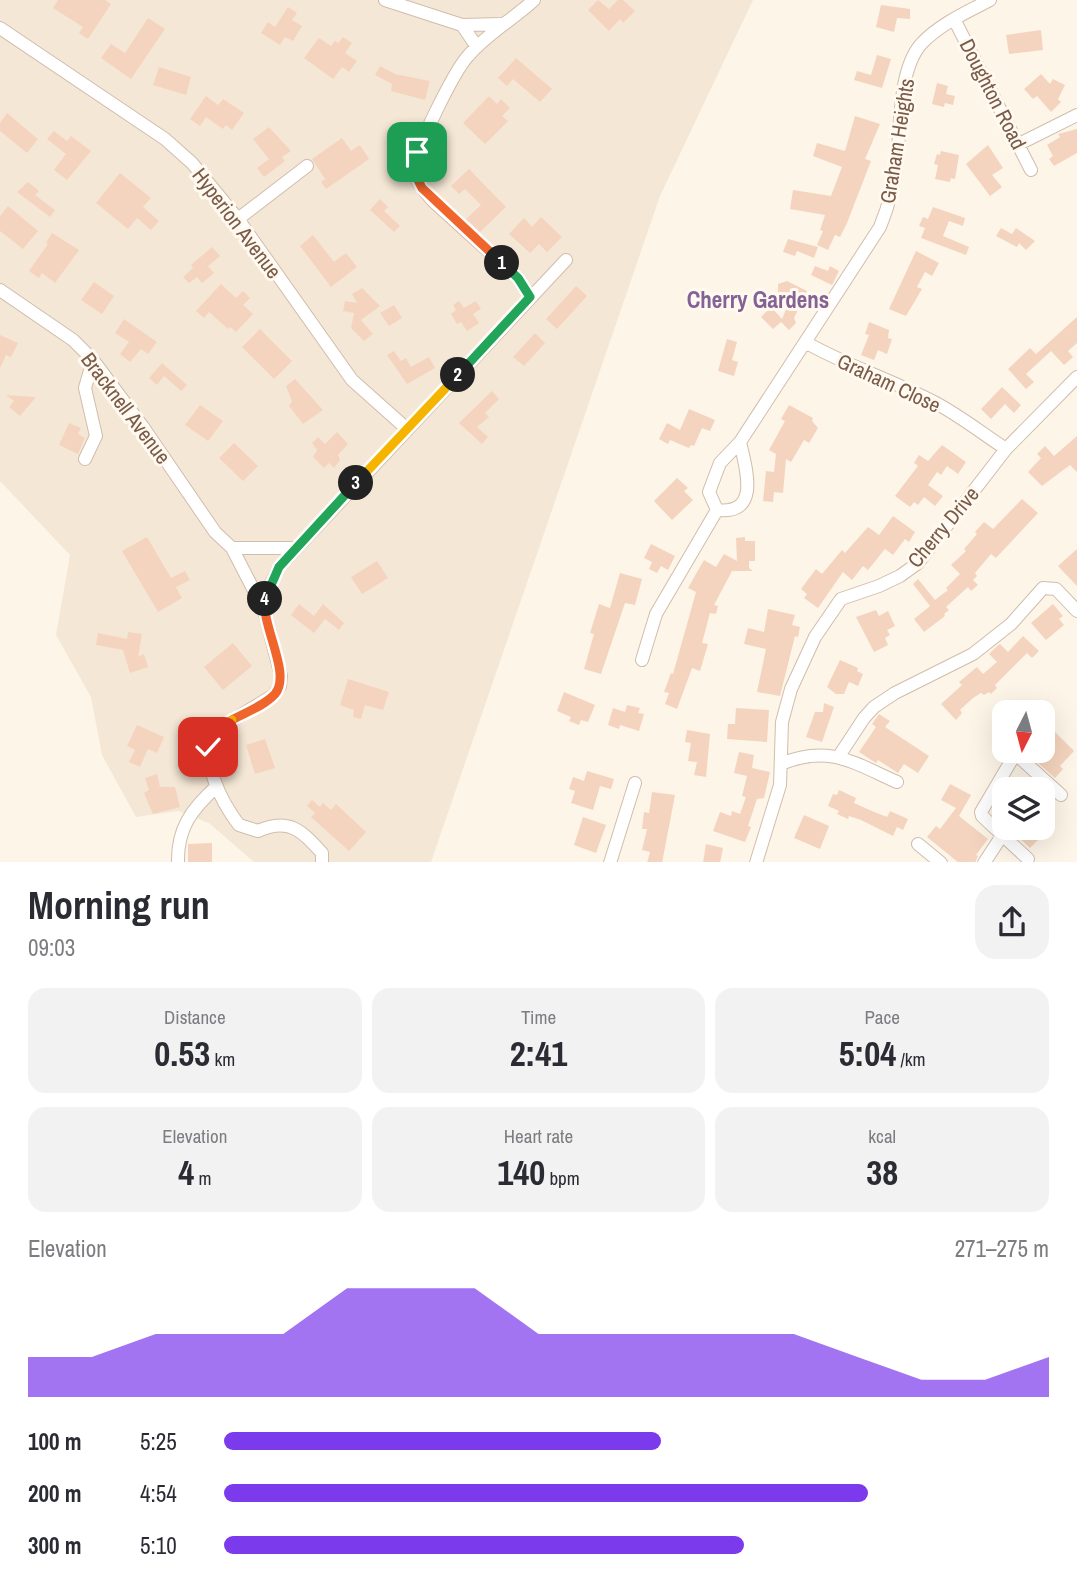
<!DOCTYPE html>
<html lang="en">
<head>
<meta charset="utf-8">
<style>
  body { margin:0; font-family:"Archivo Narrow",sans-serif; background:#f2f2f3; color:#2b2b33; height:100vh; display:flex; flex-direction:column; font-size:26px; white-space:nowrap }
  * { box-sizing:border-box; margin:0 }
  p { font-size:23px; color:#7c7c81 }
  .icon { flex:none; width:38px; height:38px; fill:none; stroke:currentColor; stroke-width:2; stroke-linecap:round; stroke-linejoin:round }
  .map { position:relative; height:862px; overflow:hidden }
  .panel { display:flex; flex-direction:column; background:#fff; flex:1 }
  .panel>* { flex:none }
  .needle { width:46px; rotate:186deg }
  .controls { position:absolute; left:992px; top:700px; display:grid; gap:14px }
  .controls a { display:grid; place-items:center; width:63px; height:63px; border-radius:14px; background:#fff; box-shadow:0 7px 28px #0002; font-size:35px }
  .pin { position:absolute; display:grid; place-items:center; width:60px; height:60px; color:#fff; margin:-30px; border-radius:14px; box-shadow:0 4px 10px #0006 }
  .km { position:absolute; width:35px; height:35px; margin:-18px; border-radius:50%; background:#222; color:#fff; font-size:19px; line-height:35px; text-align:center }
  .round { display:grid; place-items:center; flex:none; width:74px; height:74px; border-radius:21px; background:#f2f2f3 }
  .summary { display:flex; align-items:center; justify-content:space-between; height:119px; padding:0 28px }
  h1 { font-size:38px; font-weight:800; line-height:52px }
  .metrics { display:grid; grid-template-columns:repeat(3,1fr); gap:10px; height:119px; padding:7px 28px }
  .metrics div { display:grid; align-content:center; border-radius:18px; background:#f2f2f3; text-align:center }
  .metrics b { font-size:35px; font-weight:800 }
  .metrics small { font-size:19px; font-weight:400 }
  .metrics p { font-size:19px }
  .chart { height:196px; padding:14px 28px }
  .chart p { display:flex; justify-content:space-between }
  .chart svg { width:100%; height:126px; margin-top:7px; fill:#7c3aed; opacity:.7 }
  ul { padding:0 28px; list-style:none; font-size:23px }
  li { display:grid; grid-template-columns:112px 84px 1fr; align-items:center; height:52px }
  li i { height:18px; border-radius:9px; background:#7c3aed }
  .map>svg:first-child { display:block }
  .residential { fill:#f5e7d5 }
  .building { fill:#f4d4be }
  .lines { fill:none; stroke-linecap:round; stroke-linejoin:round }
  .minor-casing { stroke:#d0bdac; stroke-width:14 }
  .minor { stroke:#fff; stroke-width:12 }
  .split-1-casing { stroke:#fff; stroke-width:14 }
  .split-2-casing { stroke:#fff; stroke-width:14 }
  .split-3-casing { stroke:#fff; stroke-width:14 }
  .split-4-casing { stroke:#fff; stroke-width:14 }
  .split-5-casing { stroke:#fff; stroke-width:14 }
  .split-6-casing { stroke:#fff; stroke-width:14 }
  .split-1 { stroke:#f0652b; stroke-width:9 }
  .split-2 { stroke:#22a559; stroke-width:9 }
  .split-3 { stroke:#f5b400; stroke-width:9 }
  .split-4 { stroke:#22a559; stroke-width:9 }
  .split-5 { stroke:#f0652b; stroke-width:9 }
  .split-6 { stroke:#f5b400; stroke-width:9 }
  .labels { text-anchor:middle; dominant-baseline:central; stroke-width:6; stroke-linejoin:round; paint-order:stroke }
  .street-label { font-size:21px; fill:#795b4a; stroke:#fff9ef }
  .neighbourhood-label { font-size:23px; font-weight:bold; fill:#846295; stroke:#fff9ef }
</style>
</head>
<body>
<div class="map">
<svg width="1077" height="863" viewBox="0 0 1077 863">
  <rect width="100%" height="100%" fill="#fdf5e7"/>
  <path class="residential" d="M0 0H753L660 196 431 862H254L209 823 178 811 136 817 102 755 91 697 56 635 70 555 0 481Z"/>
  <path class="building" d="M58 0H105L111 4 88 39 79 33 83 27 53 8Z
    M598 0 609 9 618 0H623L635 11 623 23 620 19 609 31 588 10Z
    M881 5 910 9V19L897 18 894 32 876 27Z
    M288 7 297 13 292 20 302 26 293 41 285 37 280 45 261 33 268 22 275 27Z
    M148 18 165 29 131 79 101 58 111 44 125 53Z
    M1041 30 1043 50 1009 54 1006 35Z
    M343 37 352 43 345 53 357 61 349 72 342 67 333 79 304 58 319 38 331 46 335 41 338 43Z
    M877 55 891 59 882 88 854 80 857 71 871 75Z
    M516 58 552 89 540 102 513 79 507 86 498 78Z
    M380 66 395 74 430 81 425 100 391 91 392 84 375 75Z
    M159 67 191 77 186 95 153 85Z
    M1041 74 1050 84 1053 79 1065 85 1058 99 1061 102 1051 112 1037 96 1033 99 1024 89Z
    M937 83 948 86 946 94 955 96 953 105 945 103 944 107 932 104Z
    M206 96 218 105 223 99 244 113 232 130 226 125 223 129 206 117 200 126 190 119Z
    M489 96 497 104 501 99 510 108 502 116 508 121 485 144 463 123Z
    M7 113 38 139 27 153 0 131V123Z
    M855 116 880 124 865 159 871 161 847 223 840 237 835 235 828 250 817 245 823 231 820 230 825 215 790 209 793 190 831 196 842 167 813 156 817 143 845 151Z
    M269 127 291 151 282 157 285 161 264 177 257 168 269 159 253 139Z
    M1077 129V153L1054 166 1049 159 1053 156 1047 145 1060 137 1058 134Z
    M54 131 67 141 71 136 91 151 67 180 54 170 66 154 47 139Z
    M342 138 351 151 360 145 369 159 326 189 321 182 325 179 312 159Z
    M988 145 1003 168 992 175 1002 187 990 196 966 164Z
    M941 151 959 155 955 179 951 178 950 182 935 179 938 165 934 164 937 154 940 155Z
    M469 169 506 207 480 232 466 219 481 205 465 189 459 194 451 186Z
    M120 173 151 198 143 207 159 221 151 230 137 218 128 229 96 203Z
    M28 182 39 191 35 195 55 210 50 217 17 192Z
    M380 199 388 207 384 211 400 226 394 232 370 210Z
    M8 206 38 231 23 249 0 231V216Z
    M933 207 965 218 963 226 949 221 943 236 969 247 966 255 921 238 925 228 919 226 923 217 928 219Z
    M541 217 562 237 547 252 539 244 530 253 509 234 524 218 532 227Z
    M1001 228 1012 234 1016 228 1035 241 1026 250 1019 243 1017 247 996 236Z
    M52 233 79 250 55 283 42 273 39 278 29 271 48 244 46 243Z
    M313 235 334 262 346 253 357 267 331 287 300 246Z
    M788 239 818 247 814 258 797 251 795 256 783 252Z
    M212 247 220 256 208 266 214 273 202 283 197 277 189 283 183 277 193 268 191 265Z
    M916 251 939 263 932 276 925 272 917 287 922 289 906 316 889 309Z
    M815 266 828 271 830 266 839 271 832 285 811 275Z
    M787 281 807 291 794 318 796 323 789 330 781 322 773 329 761 317 771 307 782 319 790 300 778 295V284Z
    M94 282 114 296 102 314 81 300Z
    M221 284 236 298 243 291 250 298 243 305 253 314 236 332 230 327 228 329 209 312 204 318 196 311Z
    M576 286 587 296 557 329 546 319Z
    M362 288 380 306 361 320 373 334 364 341 351 328 354 313 343 311 345 301 357 303 352 294Z
    M459 301 464 308 476 301 481 309 473 314 479 323 467 331 461 322 457 324 451 314 456 310 453 305Z
    M394 305 402 318 389 326 380 313Z
    M1077 317V343L1068 351 1073 357 1064 365 1051 351 1026 374 1034 382 1026 389 1008 369 1030 348 1036 354Z
    M124 319 157 342 148 354 141 349 130 362 120 354 129 342 115 333Z
    M869 322 889 330 888 338 892 339 887 354 878 350 874 360 861 355 869 335 865 334Z
    M260 329 292 361 274 379 242 347Z
    M535 333 545 343 524 366 513 357Z
    M0 335 18 343 11 357 6 355 0 368Z
    M727 339 737 342 732 360 738 362 734 376 718 371Z
    M394 351 401 361 406 358 411 367 429 357 435 368 407 384 387 355Z
    M162 363 187 385 181 391 164 376 157 385 149 378Z
    M295 379 323 410 303 424 289 406 292 401 286 386Z
    M1002 387 1021 405 1014 413 1005 404 991 419 981 409Z
    M492 391 499 399 485 413 489 417 477 427 488 437 482 444 459 423Z
    M6 395 36 397 20 416 9 407 14 401Z
    M200 405 223 421 208 441 185 425Z
    M789 405 813 418 812 421 818 428 809 443 804 440 791 462 786 459 783 493 774 492 773 502 763 501 766 471 774 472 776 454 769 450 785 421 781 419Z
    M689 409 715 420 710 431 702 428 694 446 691 445 689 448 670 440 668 444 659 439 667 423 680 430Z
    M69 423 81 428 78 434 85 438 78 454 59 445Z
    M337 432 348 444 338 455 340 460 334 468 329 463 324 468 313 457 317 450 312 443 318 437 325 444Z
    M1077 436V472L1070 465 1042 486 1028 472 1041 458 1037 454 1045 446 1054 456Z
    M234 443 258 466 243 481 219 458Z
    M942 445 966 462 958 474 947 466 941 475 937 472 928 485 943 496 935 506 924 497 918 505 914 502 910 507 895 496 918 466 914 463 919 455 928 461Z
    M677 478 688 488 684 491 693 500 672 520 654 501Z
    M1022 499 1038 513 996 558 991 554 975 573 977 576 973 580 978 585 971 591 968 587 946 607 949 610 944 614 945 616 924 632 914 619 930 606 913 584 918 579 935 600 948 590 946 588 960 574 951 565 966 551 964 549 977 534 975 532 984 522 993 529Z
    M893 516 915 532 909 542 905 539 893 555 885 549 868 570 863 566 852 580 843 572 818 608 804 598 807 594 801 589 816 569 822 574 842 550 845 553 868 527 879 535Z
    M147 537 171 578 185 571 190 580 176 587 182 598 158 612 122 551Z
    M745 537V541H755V561H749V568L753 571H732L714 605 718 606 716 614 710 613 702 643 708 644 700 671 692 668 677 709 665 704 669 693 664 692 671 673 673 674 696 592 688 588 704 560 716 567 724 554 737 561 736 538Z
    M651 544 675 556 668 570 661 566 657 573 649 569 652 562 644 558Z
    M1077 549V586L1058 566Z
    M377 561 388 578 362 594 351 577Z
    M620 573 642 579 635 605 625 603 601 674 584 669 594 634 590 633 599 604 610 608Z
    M299 604 314 616 323 604 344 623 339 630 325 619 314 633 291 615Z
    M1053 604 1063 616 1059 619 1064 625 1046 640 1031 623Z
    M768 609 795 615 792 625 800 627 798 637 795 636 780 696 757 692 766 649 744 644 748 628 764 632Z
    M876 610 879 616 888 611 895 626 887 630 890 635 885 638 888 645 874 652 856 617Z
    M128 632 142 634 138 657 144 654 148 667 130 673 123 650 96 645 98 633 127 639Z
    M1023 636 1039 651 1032 658 1027 653 995 685 997 688 991 694 989 692 984 695 981 693 973 698 960 710 962 713 956 720 941 704 962 685 959 682 977 667 983 674 997 662 989 654 995 648 1000 644 1008 652Z
    M233 643 252 666 223 690 204 667Z
    M840 660 858 668 857 671 863 674 858 686 849 682 844 694H836L827 687Z
    M348 679 389 692 383 710 365 705 361 719 353 717 354 710 340 705Z
    M564 692 595 705 588 722 581 720 579 725 569 721 571 717 557 711Z
    M824 703 834 707 822 742 806 737 815 712H823Z
    M627 705 640 708 638 713 644 714 639 731 620 725 619 729 608 725 613 708 625 712Z
    M736 708 769 710 767 742 727 739 728 724H735Z
    M879 714 890 721 885 727 929 756 918 773 904 764 898 773 878 760 876 763 859 752 876 727 872 724Z
    M1043 720 1074 751 1060 766 1063 769 1055 778 1025 751H1043Z
    M137 725 164 737 157 753 148 749 140 767 129 762 135 750 127 746Z
    M687 730 710 734 706 777 694 775 697 762 688 761 691 743 685 742Z
    M265 739 275 768 255 774 246 745Z
    M739 752 754 755 752 768 770 772 764 798 757 799 748 826 751 827 745 842 713 831 720 812 731 816 732 811 740 814 746 797 742 796 747 776 734 773Z
    M587 771 614 779 611 789 600 786 593 810 571 803 575 791 569 789 573 777 584 781Z
    M157 774 160 787H175L180 807 153 814 144 793 149 790 145 778Z
    M950 784 971 795 959 816 988 839 976 855 978 856 975 863H959L927 837 936 826 940 829 956 808 941 800Z
    M839 790 856 798 854 803 872 811 887 817 890 811 908 819 903 830 897 827 893 836 861 820 849 816 848 819 837 814 839 811 828 806 833 794 837 795Z
    M652 792 675 795 662 863H647L650 852 642 850 647 829H642L644 812 649 813Z
    M312 800 320 807 323 803 331 810 336 804 366 832 349 851 311 817 315 813 307 806Z
    M1043 811 1055 823 1030 848 1009 828H1043Z
    M804 815 829 826 820 849 794 838Z
    M583 817 606 825 596 853 574 845Z
    M212 843V862H188V844Z
    M706 844 723 848 720 863H703Z"/>
  <g class="lines">
    <g class="minor-casing">
      <path id="minor" d="M385 0 462 25 502 24
        M954 19 1031 170
        M462 25 477 47
        M0 28 165 139 192 163 238 219 352 380 407 429
        M1019 144 1077 115
        M238 219 307 166
        M0 290 73 340 93 360 143 427 215 532 232 548 264 610 281 676 280 686 274 695 213 732C199 759 222 803 239 825L258 831C289 817 302 831 322 853V863
        M530 297 518 278 433 201C425 192 414 180 414 169 414 151 455 70 468 56 487 34 512 20 534 0
        M805 342C847 366 892 380 934 402 959 415 983 434 1006 449
        M740 442C746 469 761 515 717 510L709 492 720 463 740 442 880 227C889 205 895 182 897 159 901 126 898 69 922 43 940 24 967 12 990 0
        M85 459 96 436 85 388 93 360
        M232 548H297
        M264 610 266 594 279 567 566 260
        M642 660 656 614 717 510
        M839 756 864 718 874 707 895 693 973 654 1011 624 1043 588 1056 589 1077 611
        M781 764C829 744 854 763 897 782
        M918 844 941 863
        M1028 859 982 816 981 812 1014 756 1019 757 1061 795
        M178 863C177 828 192 809 216 787
        M610 863 635 783
        M756 863 780 785 782 722 791 689 815 637 841 599 879 586 900 576 918 563 1006 449 1077 377
        M984 863 1003 834"/>
    </g>
    <use href="#minor" class="minor"/>
  </g>
  <g class="lines">
    <g class="split-1-casing">
      <path id="split-1" d="M417 152 413 170 422 188 502 263"/>
    </g>
    <g class="split-2-casing">
      <path id="split-2" d="M458 375 530 297 518 278 502 263"/>
    </g>
    <g class="split-3-casing">
      <path id="split-3" d="M356 483 458 375"/>
    </g>
    <g class="split-4-casing">
      <path id="split-4" d="M265 599 279 567 356 483"/>
    </g>
    <g class="split-5-casing">
      <path id="split-5" d="M232 720C246 712 264 706 275 694 292 674 261 626 265 599"/>
    </g>
    <g class="split-6-casing">
      <path id="split-6" d="M208 747 213 732 232 720"/>
    </g>
    <use href="#split-1" class="split-1"/>
    <use href="#split-2" class="split-2"/>
    <use href="#split-3" class="split-3"/>
    <use href="#split-4" class="split-4"/>
    <use href="#split-5" class="split-5"/>
    <use href="#split-6" class="split-6"/>
  </g>
  <g class="labels">
    <g class="street-label">
      <text transform="translate(993 94) rotate(63)">Doughton Road</text>
      <text transform="translate(897 141) rotate(-81)">Graham Heights</text>
      <text transform="translate(237 223) rotate(53)">Hyperion Avenue</text>
      <text transform="translate(889 383) rotate(25)">Graham Close</text>
      <text transform="translate(126 408) rotate(53)">Bracknell Avenue</text>
      <text transform="translate(943 527) rotate(-50)">Cherry Drive</text>
    </g>
    <g class="neighbourhood-label">
      <text x="758" y="299">Cherry Gardens</text>
    </g>
  </g>
</svg>
<div class="controls">
<a><svg class="needle" viewBox="-14 -14 28 28"><path d="M0-13l5 13h-10z" fill="#e53935"/><path d="M0 13l5-13h-10z" fill="#7c7c81"/></svg></a>
<a><svg class="icon" aria-label="layers" viewBox="0 0 24 24"><path d="M12 4l9 5-9 5-9-5zM3 14l9 5 9-5"/></svg></a>
</div>
<div class="pin" style="left:417px;top:152px;background:#1e9e55"><svg class="icon" aria-label="arrive" viewBox="0 0 24 24"><path d="M6 21V4h12l-3 4 3 4H6"/></svg></div>
<div class="pin" style="left:208px;top:747px;background:#d93025"><svg class="icon" aria-label="check" viewBox="0 0 24 24"><path d="M5 12l5 5 9-10"/></svg></div>
<b class="km" style="left:502px;top:263px">1</b>
<b class="km" style="left:458px;top:375px">2</b>
<b class="km" style="left:356px;top:483px">3</b>
<b class="km" style="left:265px;top:599px">4</b>
</div>
<section class="panel">
<div class="summary"><div><h1>Morning run</h1><p>09:03</p></div><a class="round"><svg class="icon" aria-label="share" viewBox="0 0 24 24"><path d="M12 15V3M7 8l5-5 5 5M5 13v7h14v-7"/></svg></a></div>
<div class="metrics">
<div><p>Distance</p><b>0.53<small> km</small></b></div>
<div><p>Time</p><b>2:41</b></div>
<div><p>Pace</p><b>5:04<small> /km</small></b></div>
</div>
<div class="metrics">
<div><p>Elevation</p><b>4<small> m</small></b></div>
<div><p>Heart rate</p><b>140<small> bpm</small></b></div>
<div><p>kcal</p><b>38</b></div>
</div>
<div class="chart"><p><span>Elevation</span>271–275 m</p>
<svg viewBox="0 0 160 44" preserveAspectRatio="none"><path d="M0 44V30L10 30L20 22L30 22L40 22L50 6L60 6L70 6L80 22L90 22L100 22L110 22L120 22L130 30L140 38L150 38L160 30V44z"/></svg>
</div>
<ul>
<li><b>100 m</b>5:25<i style="width:53%"></i></li>
<li><b>200 m</b>4:54<i style="width:78%"></i></li>
<li><b>300 m</b>5:10<i style="width:63%"></i></li>
</ul>
</section>
</body>
</html>
